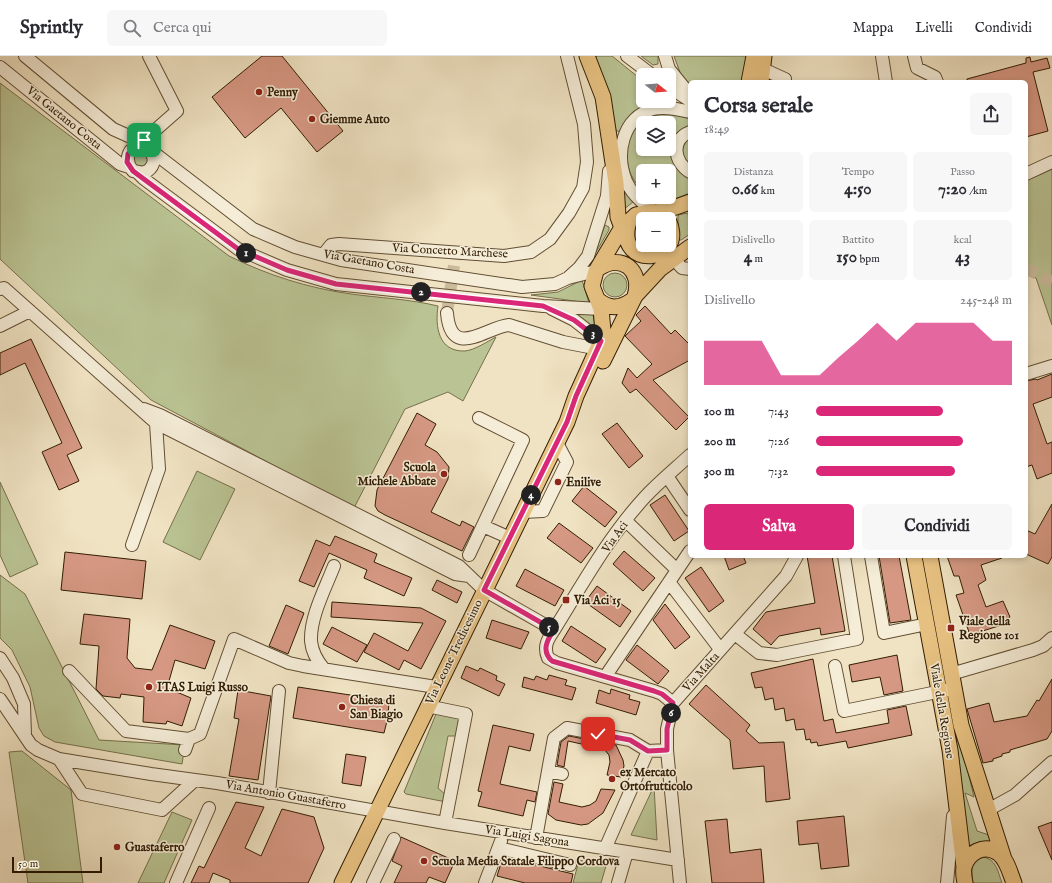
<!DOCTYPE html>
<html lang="it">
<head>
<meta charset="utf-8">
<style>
  body { margin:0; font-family:"IM FELL English",serif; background:#f7f7f7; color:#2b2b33; height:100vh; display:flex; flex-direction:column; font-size:15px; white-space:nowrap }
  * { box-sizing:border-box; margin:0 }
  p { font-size:13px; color:#7c7c81 }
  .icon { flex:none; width:22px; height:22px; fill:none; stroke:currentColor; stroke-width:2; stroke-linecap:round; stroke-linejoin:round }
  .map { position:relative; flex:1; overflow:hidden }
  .drawer { position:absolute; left:688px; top:24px; width:340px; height:478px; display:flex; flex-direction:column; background:#fff; border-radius:6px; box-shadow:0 2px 6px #0003 }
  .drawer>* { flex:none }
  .needle { width:26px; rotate:107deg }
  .tools { position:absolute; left:636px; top:12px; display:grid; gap:8px }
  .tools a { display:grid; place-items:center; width:40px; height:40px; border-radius:6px; background:#fff; box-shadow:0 2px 6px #0003; font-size:20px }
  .scale { position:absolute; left:12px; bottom:10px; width:90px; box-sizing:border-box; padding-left:4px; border:2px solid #321d03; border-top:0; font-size:11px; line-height:14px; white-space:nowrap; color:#321d03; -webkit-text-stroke:3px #f5edd8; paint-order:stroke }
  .pin { position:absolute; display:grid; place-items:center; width:34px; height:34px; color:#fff; margin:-17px; border-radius:8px; box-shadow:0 2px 6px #0006 }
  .km { position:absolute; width:20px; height:20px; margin:-10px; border-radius:50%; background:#222; color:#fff; font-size:11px; line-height:20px; text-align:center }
  .round { display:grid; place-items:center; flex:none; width:42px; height:42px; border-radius:6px; background:#f7f7f7 }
  .headline { display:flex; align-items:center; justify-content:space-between; height:68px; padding:0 16px }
  h1 { font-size:22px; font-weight:700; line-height:30px }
  .metrics { display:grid; grid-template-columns:repeat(3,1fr); gap:6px; height:68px; padding:4px 16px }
  .metrics div { display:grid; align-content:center; border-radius:6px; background:#f7f7f7; text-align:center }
  .metrics b { font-size:17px; font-weight:700 }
  .metrics small { font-size:11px; font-weight:400 }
  .metrics p { font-size:11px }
  .chart { height:112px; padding:8px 16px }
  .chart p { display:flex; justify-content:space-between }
  .chart svg { width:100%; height:72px; margin-top:4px; fill:#db2777; opacity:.7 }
  .primary-button { display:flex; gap:8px; margin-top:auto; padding:8px 16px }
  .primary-button a { flex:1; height:46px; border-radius:6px; background:#db2777; color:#fff; font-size:16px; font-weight:700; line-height:46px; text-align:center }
  .primary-button a+a { background:#f7f7f7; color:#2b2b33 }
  ul { padding:0 16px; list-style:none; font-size:13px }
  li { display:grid; grid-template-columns:64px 48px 1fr; align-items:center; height:30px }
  li i { height:10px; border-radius:5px; background:#db2777 }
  header { display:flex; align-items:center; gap:24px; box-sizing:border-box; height:56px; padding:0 20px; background:#fff; border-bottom:1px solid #e1e1e2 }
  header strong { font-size:19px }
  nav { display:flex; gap:22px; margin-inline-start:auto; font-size:14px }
  .search { width:280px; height:36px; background:#f7f7f7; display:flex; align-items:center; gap:10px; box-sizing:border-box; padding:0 14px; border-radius:6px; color:#7c7c81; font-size:15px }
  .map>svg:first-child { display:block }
  .green { fill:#bac393; stroke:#76704b; fill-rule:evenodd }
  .building { fill:#d69883; stroke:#321d03 }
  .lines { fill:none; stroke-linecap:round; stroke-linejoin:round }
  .minor-tunnel { stroke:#cabb9d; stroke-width:12; stroke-dasharray:12 6; stroke-linecap:butt }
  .minor-casing { stroke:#624e33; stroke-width:14 }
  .major-casing { stroke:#321d03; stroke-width:17 }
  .minor { stroke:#f5edd8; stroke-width:12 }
  .major { stroke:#e8c282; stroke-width:15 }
  .route-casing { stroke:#fff; stroke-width:8 }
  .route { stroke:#db2777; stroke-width:5 }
  .poi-dot { fill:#8f2418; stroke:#f5edd8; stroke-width:1.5 }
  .labels { text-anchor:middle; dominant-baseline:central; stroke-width:3; stroke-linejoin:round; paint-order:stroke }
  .poi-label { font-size:12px; font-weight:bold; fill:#321d03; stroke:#f5edd8; text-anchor:start }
  .street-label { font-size:12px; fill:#321d03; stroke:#f5edd8 }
</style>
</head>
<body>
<header>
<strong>Sprintly</strong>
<div class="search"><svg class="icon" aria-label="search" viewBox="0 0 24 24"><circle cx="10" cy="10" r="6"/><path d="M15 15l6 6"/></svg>Cerca qui</div>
<nav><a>Mappa</a><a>Livelli</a><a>Condividi</a></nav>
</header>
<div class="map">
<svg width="1052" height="827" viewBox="0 0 1052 827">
  <rect width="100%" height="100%" fill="#f0e3c3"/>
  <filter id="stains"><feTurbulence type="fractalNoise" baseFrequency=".005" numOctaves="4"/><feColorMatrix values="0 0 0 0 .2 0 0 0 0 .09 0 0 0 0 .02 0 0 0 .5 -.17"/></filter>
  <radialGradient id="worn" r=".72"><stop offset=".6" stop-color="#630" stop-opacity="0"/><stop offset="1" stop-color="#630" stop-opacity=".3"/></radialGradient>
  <path class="green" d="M597 0H612L643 25V45H656L629 61 620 76 615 74 609 38 595 2Z
    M641 0H658V8L653 9Z
    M674 0H747L743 26H690V28L681 19Z
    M0 27 229 200C267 219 308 232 351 238 380 242 409 243 438 250 435 270 438 296 465 295 475 294 488 285 496 281L463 345 448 336 405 353 354 452 151 344 0 203Z
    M661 58 677 59 690 63V73L672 95C673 109 680 113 690 121V137L670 145 655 141H669V115H643V134C623 119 621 83 641 66 647 61 654 60 661 58ZM643 67H669V93H643Z
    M690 80V112L684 107 680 90Z
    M137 94 147 96 150 107 138 113 131 100Z
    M1052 110V269L1036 222 1026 219V121Z
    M622 131 633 146 623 154Z
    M688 157 690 178 681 184H678V159Z
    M643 165V189H659L650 194C647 193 642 193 640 191 630 185 633 170 643 165Z
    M605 169 609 171V174L595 198Z
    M603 229a12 12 0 1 1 24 0a12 12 0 1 1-24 0Z
    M582 224 589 247 531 239 558 236Z
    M573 255 593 258 595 272Z
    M197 415 235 433 200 504 163 486Z
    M0 426 38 508 10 521 0 499Z
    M0 519 25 538 99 684 185 689 182 708 55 686 44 680 39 672 30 631 12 594 0 582Z
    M948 653 953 654 974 741 965 737 977 775 989 779 991 786H979L968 790Z
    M436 658 461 662 458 680H448L438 732 447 740 446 746 406 738 404 736Z
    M22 695 71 734 83 827H28L9 696Z
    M654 730 657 784 631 779Z
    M172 756 192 764 164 827H138Z
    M982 801C996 802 998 816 1002 827H973C972 816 969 805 982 801Z
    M579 804 606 810 601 827H573Z"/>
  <path class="building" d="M262 0H282L343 75 317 96 281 52 245 82 212 41Z
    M1030 1 1031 6 1047 2 1050 12 1033 16 1048 75 1026 81V26H967V23L1026 7V2Z
    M645 250 671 278 675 274 690 289V304L653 324 689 361 676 374 636 333 630 337 622 327 628 312 637 322 652 308 625 280 641 265 636 259Z
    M31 283 82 392 67 399 79 425 59 434 42 396 62 387 25 307 0 319V297Z
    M1052 318V341L1033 348 1047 388 1052 386V417L1037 423 1032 409 1026 411V325L1036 323 1037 324Z
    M417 357 436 368 425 389 437 396 449 411 448 423 431 456 460 470 462 465 474 471 462 495 385 459 378 455 375 450 377 434Z
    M617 367 643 400 629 412 602 378Z
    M584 430 617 456 605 471 572 445Z
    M665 439 689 475 674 485 650 449Z
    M1052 448V501L1048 508 1026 498V474L1035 478Z
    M559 467 593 492 581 507 547 482Z
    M335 480 377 498 374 506 412 522 404 540 364 522 367 514 329 497 314 531 299 525 316 484 330 490Z
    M624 495 655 522 643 535 613 508Z
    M65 496 146 505 142 543 61 534Z
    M724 500H743L746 507 729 514Z
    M807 500H832L845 575 821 579 820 572 779 580 771 589 753 573 766 556 815 547Z
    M879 500H899L911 564 890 567Z
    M947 500H1001L1002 502 981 509 986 524 978 529 986 551 1003 545 1010 561 1006 563 1008 567 970 579 956 539 964 537 959 520H954Z
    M701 511 724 545 709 556 685 522Z
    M525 513 564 534 555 550 516 530Z
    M437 524 462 536 457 547 432 534Z
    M597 530 631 555 620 571 585 546Z
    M332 546 421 552 446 565 421 613 404 604 399 614 364 596 374 577 408 595 423 567 331 561Z
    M665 548 690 581 675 593 653 564Z
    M286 549 304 557 288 598 269 590Z
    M84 558 130 563 127 602 135 612 152 614 170 569 215 585 205 613 175 604 167 632 191 642 182 670 167 665 166 668 143 666 144 641 121 638 120 642 103 640 96 633 99 590 80 588Z
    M492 564 529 576 521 593 486 582Z
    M571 570 606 593 596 607 562 585Z
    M332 571 367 589 357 606 323 588Z
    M637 589 669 615 658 628 626 604Z
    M897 599 903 635 884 639 880 621 852 626 849 609Z
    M813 603 824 665 833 663 836 677 889 667 887 654 906 650 912 679 848 692 846 685 818 690 817 686 811 687 810 683 806 684 804 673 796 674 794 663 786 665 784 652 775 654 773 642 765 644 762 631 755 632 751 617Z
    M466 610 478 615 480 612 497 620 496 624 505 628 499 640 461 622Z
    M549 619 567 624 565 629 576 632 572 644 522 631 524 621 534 624 536 620 547 624Z
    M1052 623V675L1047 683 1010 694V696L1002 698V700L993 703V705L983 707 967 653 989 647 994 666 1027 660 1037 644 1039 645Z
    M706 629 750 669 746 675 759 687 784 686 790 743 766 746 764 710 733 713 730 684 689 648Z
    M298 631 389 645 388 661 384 677 293 662Z
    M611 633 630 639 629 643 640 646 636 659 596 647 599 634 610 638Z
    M238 634 271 640 258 724 229 720 239 663 234 662Z
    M493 669 534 678 530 695 509 690 500 728 537 736 535 746 527 744 523 760 478 750 482 736 478 735Z
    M569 680 616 689 623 704 624 710 621 721 607 719 610 706 609 699 604 693 568 685 564 711 557 709 561 686Z
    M346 698 366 701 361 730 342 727Z
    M554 726 563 728 559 746 582 751 590 749 596 745 601 733 615 734 603 757 588 768 581 769 556 764 548 758Z
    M236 746 264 751 245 792 261 800 282 753 314 761 324 792 308 827H230V824L213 817 209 827H191L199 810 204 812Z
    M844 760 849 810 821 813 818 787 799 789 797 765Z
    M727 763 730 797 761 793 764 827H712L705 765Z
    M1052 766V804L1038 771Z
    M401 781 455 805 445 827 429 821 426 827H394L402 810 392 805Z
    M503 801 573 818 571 827H525L497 820Z"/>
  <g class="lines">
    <path class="minor-tunnel" d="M1026 212 1052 226
      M447 257 456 196"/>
    <g class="minor-casing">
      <path id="minor" d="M25 0 113 73 133 82 149 93 253 173 295 191 341 204 522 231 555 228 568 222 596 215
        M627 0 652 19
        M665 0 669 13 690 39
        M882 0 886 26
        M914 0 917 12 935 21 937 26
        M0 11 120 108 129 111
        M763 13 785 23V26
        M669 31 689 44
        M690 76C670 84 674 106 690 116
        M142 90C127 90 124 105 133 115L144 117C154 112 156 104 151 95
        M136 91 177 55 149 0
        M138 117 144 123 238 193 287 214 336 228 543 250 601 253 609 252
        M1026 118 1052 106
        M652 155C642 146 631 137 626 125 615 98 622 62 653 53 665 50 678 53 690 56
        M668 197 682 212 690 213
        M323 199 331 189 339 188 504 200 531 196 550 183 569 157 583 132 587 106 584 68 567 0
        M569 221 579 212 588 200 607 140 609 115
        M0 233 4 232 156 367 455 518 469 520
        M552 253 574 264 601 285
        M447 257C451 305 486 271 509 269L563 286 599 293
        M0 270 30 255
        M1026 318 1052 310
        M144 353 160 359 459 510 484 534 554 574
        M667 420 690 454
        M523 456 543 455 567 406 557 387
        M626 465 677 514
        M483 470 510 482
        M132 489 159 413 156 367
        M469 499 523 384 479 362
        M871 500 884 577 927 568
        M669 526 720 593
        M735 578 759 597 777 599 857 583 844 500
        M0 602 13 622 24 648 25 680
        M835 610 844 655 947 634
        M324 613C318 606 312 596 311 585 310 561 325 533 334 510
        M69 615 126 675 189 683
        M951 618 1033 594 1043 590 1052 582
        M605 621 690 495
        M0 643 31 689 38 694 59 703 151 718 217 727 445 767 678 804
        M673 647 662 638 654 635 557 607 548 602C543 590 548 583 554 574 582 529 609 480 645 441 659 426 675 413 690 399
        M427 650 466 658 445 767
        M185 694 189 683 200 678 234 583 289 607 303 610 436 631
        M59 703 82 738 162 754 195 724
        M562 718 548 715 554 682 567 672 630 684 648 695
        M269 737 279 635
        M988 754 1015 739 1052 706
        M536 782 548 715
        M499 792 570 809
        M605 793 648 695 667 694
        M176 827 209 752
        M373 827 394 783
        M485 827 501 785
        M618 827 627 796
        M680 827 667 694V673L673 647 786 520 797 500
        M947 827 953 760"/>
    </g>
    <g class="major-casing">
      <path id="major" d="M587 0 603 41 616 127 618 161 625 180
        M749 26 754 0
        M761 26 764 0
        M656 156 676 151 690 146
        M628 169C617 213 686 208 669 166
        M599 212C621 197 643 214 635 240
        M598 244C609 253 619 253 631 245
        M603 305 635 240 660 213 690 191
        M914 500 950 694 964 811
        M930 500 961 669 1004 803
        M342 827 567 366 576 340 601 285 603 275 601 253 592 230 596 215 621 173 636 159 652 155 663 159 666 163
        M965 827C964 822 963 816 964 811 968 797 984 787 998 797 1007 803 1010 817 1014 827"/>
    </g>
    <use href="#minor" class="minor"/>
    <use href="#major" class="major"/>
  </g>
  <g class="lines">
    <g class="route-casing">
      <path id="route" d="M144 84 128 98 127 106 133 115 238 193 287 214 336 228 543 250 574 264 601 285 576 340 567 366 484 534 554 574C547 584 541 595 552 605L654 635 662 638 673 647 667 673V694L648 695 630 684 598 678"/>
    </g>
    <use href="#route" class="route"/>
  </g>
  <g class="poi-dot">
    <circle cx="259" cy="36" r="4"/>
    <circle cx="312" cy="63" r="4"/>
    <circle cx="444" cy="418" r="4"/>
    <circle cx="558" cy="426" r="4"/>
    <rect x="562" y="540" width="8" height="8" rx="2"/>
    <rect x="947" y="568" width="8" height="8" rx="2"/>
    <circle cx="149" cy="631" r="4"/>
    <circle cx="342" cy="651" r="4"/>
    <circle cx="612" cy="723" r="4"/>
    <circle cx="117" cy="791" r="4"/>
    <circle cx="424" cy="805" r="4"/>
  </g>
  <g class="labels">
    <g class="poi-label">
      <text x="267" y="36">Penny</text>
      <text x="320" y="63">Giemme Auto</text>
      <text x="436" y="411" text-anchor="end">Scuola<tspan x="436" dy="14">Michele Abbate</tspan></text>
      <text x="566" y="426">Enilive</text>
      <text x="574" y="544">Via Aci 15</text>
      <text x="959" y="565">Viale della<tspan x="959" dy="14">Regione 101</tspan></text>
      <text x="157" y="631">ITAS Luigi Russo</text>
      <text x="350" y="644">Chiesa di<tspan x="350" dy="14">San Biagio</tspan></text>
      <text x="620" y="716">ex Mercato<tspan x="620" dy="14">Ortofrutticolo</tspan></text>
      <text x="125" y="791">Guastaferro</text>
      <text x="432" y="805">Scuola Media Statale Filippo Cordova</text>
    </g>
    <g class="street-label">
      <text transform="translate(64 62) rotate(39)">Via Gaetano Costa</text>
      <text transform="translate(450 195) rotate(3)">Via Concetto Marchese</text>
      <text transform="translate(369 206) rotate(10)">Via Gaetano Costa</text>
      <text transform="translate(615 481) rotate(-55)">Via Aci</text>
      <text transform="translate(454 596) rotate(-64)">Via Leone Tredicesimo</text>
      <text transform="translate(701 616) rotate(-48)">Via Malta</text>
      <text transform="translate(942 655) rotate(80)">Viale della Regione</text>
      <text transform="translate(286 739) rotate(10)">Via Antonio Guastaferro</text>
      <text transform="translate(527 780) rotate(9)">Via Luigi Sagona</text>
    </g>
  </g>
  <rect width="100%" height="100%" filter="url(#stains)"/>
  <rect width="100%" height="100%" fill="url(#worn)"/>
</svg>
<div class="tools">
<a><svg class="needle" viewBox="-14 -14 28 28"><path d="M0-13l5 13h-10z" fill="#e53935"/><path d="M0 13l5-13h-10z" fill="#7c7c81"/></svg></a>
<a><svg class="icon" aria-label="layers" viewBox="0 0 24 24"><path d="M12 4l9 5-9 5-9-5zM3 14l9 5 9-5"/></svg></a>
<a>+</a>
<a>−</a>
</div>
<div class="scale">50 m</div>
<div class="pin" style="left:144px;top:84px;background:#1e9e55"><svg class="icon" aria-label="arrive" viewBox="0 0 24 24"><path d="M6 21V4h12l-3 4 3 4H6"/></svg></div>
<div class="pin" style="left:598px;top:678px;background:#d93025"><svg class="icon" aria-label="check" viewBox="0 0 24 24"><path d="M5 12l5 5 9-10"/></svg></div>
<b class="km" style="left:246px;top:197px">1</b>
<b class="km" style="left:421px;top:236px">2</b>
<b class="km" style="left:593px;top:278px">3</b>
<b class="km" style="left:531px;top:439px">4</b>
<b class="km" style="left:549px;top:571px">5</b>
<b class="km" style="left:671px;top:657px">6</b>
<section class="drawer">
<div class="headline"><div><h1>Corsa serale</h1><p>18:49</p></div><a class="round"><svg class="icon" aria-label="share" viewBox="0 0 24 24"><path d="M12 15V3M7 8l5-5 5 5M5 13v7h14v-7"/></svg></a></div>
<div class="metrics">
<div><p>Distanza</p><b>0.66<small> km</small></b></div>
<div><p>Tempo</p><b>4:50</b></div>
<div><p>Passo</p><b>7:20<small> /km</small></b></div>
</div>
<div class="metrics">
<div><p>Dislivello</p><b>4<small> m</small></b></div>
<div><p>Battito</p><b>150<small> bpm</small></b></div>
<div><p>kcal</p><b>43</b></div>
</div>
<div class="chart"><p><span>Dislivello</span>245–248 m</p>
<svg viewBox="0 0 160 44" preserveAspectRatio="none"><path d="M0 44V17L10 17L20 17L30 17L40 38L50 38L60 38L70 27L80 17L90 6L100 17L110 6L120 6L130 6L140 6L150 17L160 17V44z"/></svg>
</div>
<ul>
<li><b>100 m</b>7:43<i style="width:65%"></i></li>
<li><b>200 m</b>7:26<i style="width:75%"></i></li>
<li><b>300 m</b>7:32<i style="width:71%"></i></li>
</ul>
<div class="primary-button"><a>Salva</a><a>Condividi</a></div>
</section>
</div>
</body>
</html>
